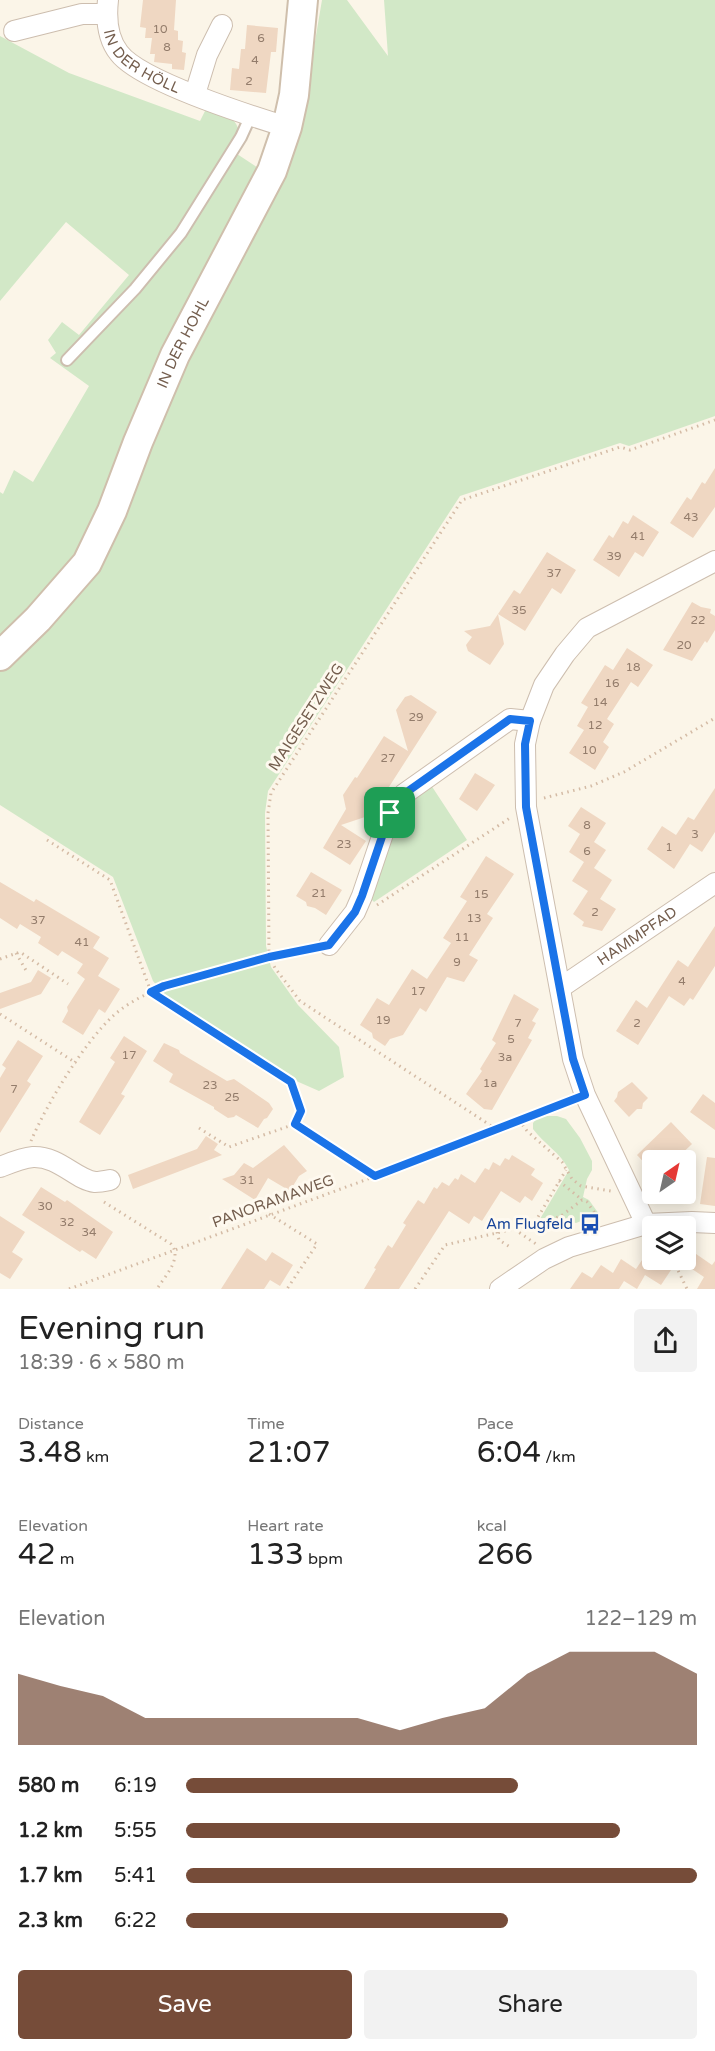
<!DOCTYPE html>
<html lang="en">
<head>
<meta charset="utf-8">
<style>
  body { margin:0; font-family:"Varela Round",sans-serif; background:#f2f2f2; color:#222; height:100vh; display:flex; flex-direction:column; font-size:22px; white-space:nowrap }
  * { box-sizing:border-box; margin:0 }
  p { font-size:20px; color:#767676 }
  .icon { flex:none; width:33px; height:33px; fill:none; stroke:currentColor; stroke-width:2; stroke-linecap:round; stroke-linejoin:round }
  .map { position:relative; height:1289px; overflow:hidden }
  .side { display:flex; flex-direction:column; background:#fff; flex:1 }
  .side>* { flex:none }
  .needle { width:39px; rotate:34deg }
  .tools { position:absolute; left:642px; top:1150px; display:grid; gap:12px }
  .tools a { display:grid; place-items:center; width:54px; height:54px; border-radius:6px; background:#fff; box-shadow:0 3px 15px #0003; font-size:30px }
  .pin { position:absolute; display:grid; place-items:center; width:51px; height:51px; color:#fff; margin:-26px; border-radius:12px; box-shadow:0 3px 9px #0006 }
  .round { display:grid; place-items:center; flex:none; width:63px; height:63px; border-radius:6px; background:#f2f2f2 }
  .headline { display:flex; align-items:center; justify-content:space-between; height:102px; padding:0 18px }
  h1 { font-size:33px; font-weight:600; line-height:45px }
  .stats { display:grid; grid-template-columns:repeat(3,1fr); gap:9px; height:102px; padding:6px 18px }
  .stats div { display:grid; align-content:center }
  .stats b { font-size:30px; font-weight:600 }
  .stats small { font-size:16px; font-weight:400 }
  .stats p { font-size:16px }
  .chart { height:168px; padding:12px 18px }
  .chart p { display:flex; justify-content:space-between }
  .chart svg { width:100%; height:108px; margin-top:6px; fill:#764c39; opacity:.7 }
  .primary-button { display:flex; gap:12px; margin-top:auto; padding:12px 18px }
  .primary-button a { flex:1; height:69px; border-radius:6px; background:#764c39; color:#fff; font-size:24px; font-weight:600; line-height:69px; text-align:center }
  .primary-button a+a { background:#f2f2f2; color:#222 }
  ul { padding:0 18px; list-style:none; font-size:20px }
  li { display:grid; grid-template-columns:96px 72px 1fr; align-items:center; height:45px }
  li i { height:15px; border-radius:8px; background:#764c39 }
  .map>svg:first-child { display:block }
  .green { fill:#d2e8c7 }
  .building { fill:#efd7c2 }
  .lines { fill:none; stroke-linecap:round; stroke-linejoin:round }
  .lane-casing { stroke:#cdbeaf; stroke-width:14 }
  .street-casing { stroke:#cdbeaf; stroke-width:22 }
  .secondary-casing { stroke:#cfbfac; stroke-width:32 }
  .path { stroke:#d4bba5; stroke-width:3; stroke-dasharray:1.5 4.5; stroke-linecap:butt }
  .lane { stroke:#fff; stroke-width:10 }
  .street { stroke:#fff; stroke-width:20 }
  .secondary { stroke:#fff; stroke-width:28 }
  .route-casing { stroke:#fff; stroke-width:12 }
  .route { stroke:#1a73e8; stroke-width:8 }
  .labels { text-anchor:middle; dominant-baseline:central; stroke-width:6; stroke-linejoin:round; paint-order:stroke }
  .number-label { font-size:12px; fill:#937c6b }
  .street-label { font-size:15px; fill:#745e4e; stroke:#fef9ef }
  .transit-label { font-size:15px; fill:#164399; stroke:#fef9ef; text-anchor:end }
</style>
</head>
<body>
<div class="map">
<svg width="715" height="1289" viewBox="0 0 715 1289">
  <rect width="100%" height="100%" fill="#fbf5e8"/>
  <path class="green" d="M322 0H347L388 56 384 0H715V416L629 446 620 443 460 496 268 791 265 813 266 946 271 967 298 1005 339 1047 344 1077 319 1091 294 1080 165 995 153 981 113 877 0 805V492L3 494 14 470 33 482 89 386 50 358 56 353 48 340 62 322 79 335 129 275 66 222 0 301V36L69 73 200 121 207 107C221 112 233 114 239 130L231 150 281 183 299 136Z
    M429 782 467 840 374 902 370 898 394 834 390 828 394 816Z
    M539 1116H557L566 1119 580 1138 592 1161V1170L587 1179 583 1197 589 1200 599 1214 576 1223 563 1219 542 1226 540 1219 569 1170C560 1152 544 1144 533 1129V1123Z"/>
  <path class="building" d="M143 0H176L174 30 178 31V40L183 41 182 52 186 53 184 70 172 69V64L154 62 155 54H150L152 38H145L146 28 140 27Z
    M247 25 278 28 276 52H271L266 93 230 90 232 68 239 69 241 49H245Z
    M715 468V507L693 538 670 523 687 497 691 500 702 482 705 484Z
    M633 515 659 532 643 557 635 552 619 577 593 560 609 535 613 538 623 521 628 524Z
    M547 552 576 570 561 594 552 588 525 631 498 614 514 590 520 594Z
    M692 602 701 607 711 609 710 613 715 616V630L707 643 705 641 692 661 663 650Z
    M498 614 504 644 490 665 468 651 466 645 472 637 464 631 490 626Z
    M627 648 653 665 638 687 631 682 607 719 614 724 603 742 609 747 595 770 569 753 584 730 577 726 588 707 581 703 605 665 613 670Z
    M411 695 437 712 371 815 341 825 366 841 350 865 323 848 346 809 343 795 355 777 357 778 384 736 408 751 396 710 405 697Z
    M475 773 495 785 477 811 459 799Z
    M715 788V832L702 852 690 844 674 869 647 849 662 826 676 835 688 817 694 820Z
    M581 807 606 823 594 842 606 850 594 868 612 880 600 899 616 909 602 931 582 926 584 922 573 914 588 891 572 881 584 862 569 852 580 834 568 826Z
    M486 856 514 874 487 914 493 918 469 955 478 960 464 982 447 977 426 1012 420 1008 403 1035 390 1039 385 1046 373 1038 372 1033 360 1025 377 998 389 1005 412 969 427 979 451 943 443 938 467 901 460 897Z
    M311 872 342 890 326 915 315 908 307 906 306 902 296 896Z
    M0 882 34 902 36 899 100 937 93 948 109 958 98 976 120 989 105 1013 99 1009 83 1035 62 1022 68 1011 67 1007 85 979 77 973 83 964 62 951 58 956 38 943 41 937 20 924 17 929 0 918Z
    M715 926V966L693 1000 690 998 684 1006 669 996 638 1045 616 1031 636 1000 647 1008 678 960 688 967Z
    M38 970 51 978 41 994 0 1009V993L31 982Z
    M514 994 539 1009 532 1021 536 1023 528 1038 532 1040 492 1110 484 1109 466 1094 482 1071 480 1069 496 1043 492 1040Z
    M124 1036 147 1051 121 1094 125 1096 100 1135 79 1122 115 1062 110 1058Z
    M18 1040 43 1056 27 1081 31 1084 0 1133V1078L6 1068 2 1065Z
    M164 1043 179 1050 180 1053 227 1081 234 1079 269 1103 273 1109 267 1118 264 1119 258 1128 236 1115 234 1117 228 1118 214 1109V1107L169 1082 173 1074 153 1061Z
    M632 1082 648 1098 643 1103 642 1109H637L629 1117 614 1101 617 1097 618 1092Z
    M703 1094 715 1103V1130L690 1112Z
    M671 1122 692 1144 674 1161H652V1171L637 1155Z
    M206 1136 218 1144 214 1150 222 1155 133 1189 128 1175 197 1149Z
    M284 1145 307 1171 299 1176 290 1191 268 1178 255 1200 222 1179 234 1175 244 1163 253 1168Z
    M512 1155 535 1169 531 1175 543 1183 532 1201 525 1196 520 1203 501 1191 482 1221 474 1216 469 1224 449 1211 399 1289H364L376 1269 374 1268 388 1245 392 1248 406 1225 403 1223 418 1200 424 1204 434 1187 437 1189 442 1182 449 1186 455 1178 458 1180 461 1174 475 1183 485 1168 489 1170 493 1162 500 1166 505 1158 509 1160Z
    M707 1157 715 1158V1206L700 1204Z
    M41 1187 65 1202 67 1200 113 1232 96 1259 82 1250 80 1252 22 1215Z
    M0 1216 25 1232 12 1252 23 1259 10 1279 0 1273Z
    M686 1247 712 1265 715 1261V1289H697L704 1277 686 1265Z
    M247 1248 266 1261 272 1252 293 1265 280 1286 270 1280 264 1289H221Z
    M646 1254 652 1258V1260H656L671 1270 661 1285 645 1275 637 1289 624 1281 619 1289H570L582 1272 592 1278 601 1265 613 1273 621 1259 636 1269Z"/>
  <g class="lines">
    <g class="lane-casing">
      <path id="lane" d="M67 360 135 289 181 233 241 137 251 115"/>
    </g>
    <g class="street-casing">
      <g id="street">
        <path id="s1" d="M108 0C106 18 107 38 119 53 140 81 251 116 287 127"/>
        <path d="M14 31 82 14H107"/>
        <path d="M195 94 207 55 222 25"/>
        <path d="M329 945 355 912 362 896 390 813 404 794 510 719 530 721"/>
        <path id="s2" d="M560 988 715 883"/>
        <path d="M0 1167C10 1163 22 1158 33 1157 59 1156 76 1180 95 1182 100 1182 105 1181 110 1180"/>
        <path d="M646 1224 585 1095 573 1059 526 807 525 744 530 721 544 685 565 654 587 628 715 561"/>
        <path d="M500 1289 544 1259 569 1247 646 1224 692 1222 715 1223"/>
      </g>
    </g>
    <g class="secondary-casing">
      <g id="secondary">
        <path id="s3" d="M0 656 38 619 87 563 112 511 138 442 175 355 272 171 287 127 294 95 303 0"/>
      </g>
    </g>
    <path class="path" d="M544 798 591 786 624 772 715 718
      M47 840 110 880 151 992 292 1082 301 1111 295 1124
      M377 905 510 818
      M16 953 27 972
      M0 959 20 952 68 984
      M0 1014 76 1063
      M519 1120 527 1131 562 1162 572 1179 581 1186 611 1191
      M199 1128 229 1147 295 1124 376 1176
      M496 1129 300 1001 275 968 269 956 268 813 271 793 462 500 620 447 630 450 715 420
      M31 1141C46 1105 85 1041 114 1015 143 990 179 982 214 972 247 963 279 955 312 948
      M559 1181 581 1199
      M104 1202 171 1244C183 1258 165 1276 157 1289
      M269 1214 317 1244 287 1289
      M535 1222 566 1170
      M516 1228 517 1231 536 1244
      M497 1232 499 1240 510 1247
      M673 1260 687 1289
      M69 1289 376 1176 569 1101
      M415 1289 445 1245 548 1221 561 1216 582 1200 587 1202 599 1219"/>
    <use href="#lane" class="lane"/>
    <use href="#street" class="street"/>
    <use href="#secondary" class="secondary"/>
  </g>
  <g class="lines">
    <g class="route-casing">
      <path id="route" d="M510 719 530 721 525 744 526 807 573 1059 585 1095 375 1176 295 1124 301 1111 291 1082 151 992 164 986 269 957 329 945 355 912 362 896 390 813 404 794Z"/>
    </g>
    <use href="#route" class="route"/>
  </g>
  <defs>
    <g id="bus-bare" transform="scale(1.62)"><path d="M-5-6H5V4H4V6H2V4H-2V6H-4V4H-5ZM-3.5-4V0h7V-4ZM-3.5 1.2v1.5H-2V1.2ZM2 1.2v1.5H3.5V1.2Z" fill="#1a4fb4" stroke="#fef9ef" stroke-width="2.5" paint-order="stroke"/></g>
  </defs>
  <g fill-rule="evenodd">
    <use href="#bus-bare" x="590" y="1224"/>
  </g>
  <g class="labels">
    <g class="number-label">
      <text x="160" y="29">10</text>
      <text x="261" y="38">6</text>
      <text x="167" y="47">8</text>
      <text x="255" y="60">4</text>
      <text x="249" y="81">2</text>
      <text x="691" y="517">43</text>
      <text x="638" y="536">41</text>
      <text x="614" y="556">39</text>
      <text x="554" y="573">37</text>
      <text x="519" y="610">35</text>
      <text x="698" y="620">22</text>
      <text x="684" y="645">20</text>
      <text x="633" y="667">18</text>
      <text x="612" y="683">16</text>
      <text x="600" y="702">14</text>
      <text x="416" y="717">29</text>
      <text x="595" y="725">12</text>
      <text x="589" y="750">10</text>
      <text x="388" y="758">27</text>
      <text x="587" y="825">8</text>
      <text x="695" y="834">3</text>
      <text x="344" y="844">23</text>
      <text x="669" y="847">1</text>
      <text x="587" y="851">6</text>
      <text x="319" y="893">21</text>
      <text x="481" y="894">15</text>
      <text x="595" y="912">2</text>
      <text x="474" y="918">13</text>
      <text x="38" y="920">37</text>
      <text x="462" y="937">11</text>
      <text x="82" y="942">41</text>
      <text x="457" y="962">9</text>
      <text x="682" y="981">4</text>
      <text x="418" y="991">17</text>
      <text x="383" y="1020">19</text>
      <text x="518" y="1023">7</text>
      <text x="637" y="1023">2</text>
      <text x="511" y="1039">5</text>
      <text x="129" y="1055">17</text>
      <text x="505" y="1057">3a</text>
      <text x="490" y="1083">1a</text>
      <text x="210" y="1085">23</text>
      <text x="14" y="1089">7</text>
      <text x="232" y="1097">25</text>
      <text x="247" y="1180">31</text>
      <text x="45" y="1206">30</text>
      <text x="67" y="1222">32</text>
      <text x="89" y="1232">34</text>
    </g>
    <g class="street-label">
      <text stroke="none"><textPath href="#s1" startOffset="78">IN DER HÖLL</textPath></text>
      <text stroke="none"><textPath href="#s3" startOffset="368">IN DER HOHL</textPath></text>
      <text transform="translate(306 717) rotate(-57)">MAIGESETZWEG</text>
      <text stroke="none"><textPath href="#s2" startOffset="93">HAMMPFAD</textPath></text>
      <text transform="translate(273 1201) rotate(-20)">PANORAMAWEG</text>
    </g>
    <g class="transit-label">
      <text x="573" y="1224">Am Flugfeld</text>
    </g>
  </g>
</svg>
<div class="tools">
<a><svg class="needle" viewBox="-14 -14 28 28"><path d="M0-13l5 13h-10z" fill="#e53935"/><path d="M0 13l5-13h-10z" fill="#767676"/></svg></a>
<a><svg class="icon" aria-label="layers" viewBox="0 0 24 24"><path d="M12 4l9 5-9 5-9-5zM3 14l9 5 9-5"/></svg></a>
</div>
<div class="pin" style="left:390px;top:813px;background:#1e9e55"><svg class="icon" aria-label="arrive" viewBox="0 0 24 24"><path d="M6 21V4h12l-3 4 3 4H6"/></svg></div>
</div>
<section class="side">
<div class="headline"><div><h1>Evening run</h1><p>18:39 · 6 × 580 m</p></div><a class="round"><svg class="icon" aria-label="share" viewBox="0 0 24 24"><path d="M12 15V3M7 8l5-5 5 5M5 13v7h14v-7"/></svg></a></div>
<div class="stats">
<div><p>Distance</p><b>3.48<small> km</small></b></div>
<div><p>Time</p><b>21:07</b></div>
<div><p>Pace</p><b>6:04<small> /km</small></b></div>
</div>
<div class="stats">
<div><p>Elevation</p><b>42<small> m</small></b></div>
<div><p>Heart rate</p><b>133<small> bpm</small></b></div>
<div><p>kcal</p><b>266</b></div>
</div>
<div class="chart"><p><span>Elevation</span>122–129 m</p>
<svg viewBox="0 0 160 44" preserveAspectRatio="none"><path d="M0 44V15L10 20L20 24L30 33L40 33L50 33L60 33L70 33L80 33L90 38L100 33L110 29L120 15L130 6L140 6L150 6L160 15V44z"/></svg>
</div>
<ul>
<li><b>580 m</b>6:19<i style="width:65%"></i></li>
<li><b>1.2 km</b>5:55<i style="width:85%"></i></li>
<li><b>1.7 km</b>5:41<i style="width:100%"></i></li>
<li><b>2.3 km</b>6:22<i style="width:63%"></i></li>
</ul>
<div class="primary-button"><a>Save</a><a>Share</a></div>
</section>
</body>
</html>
